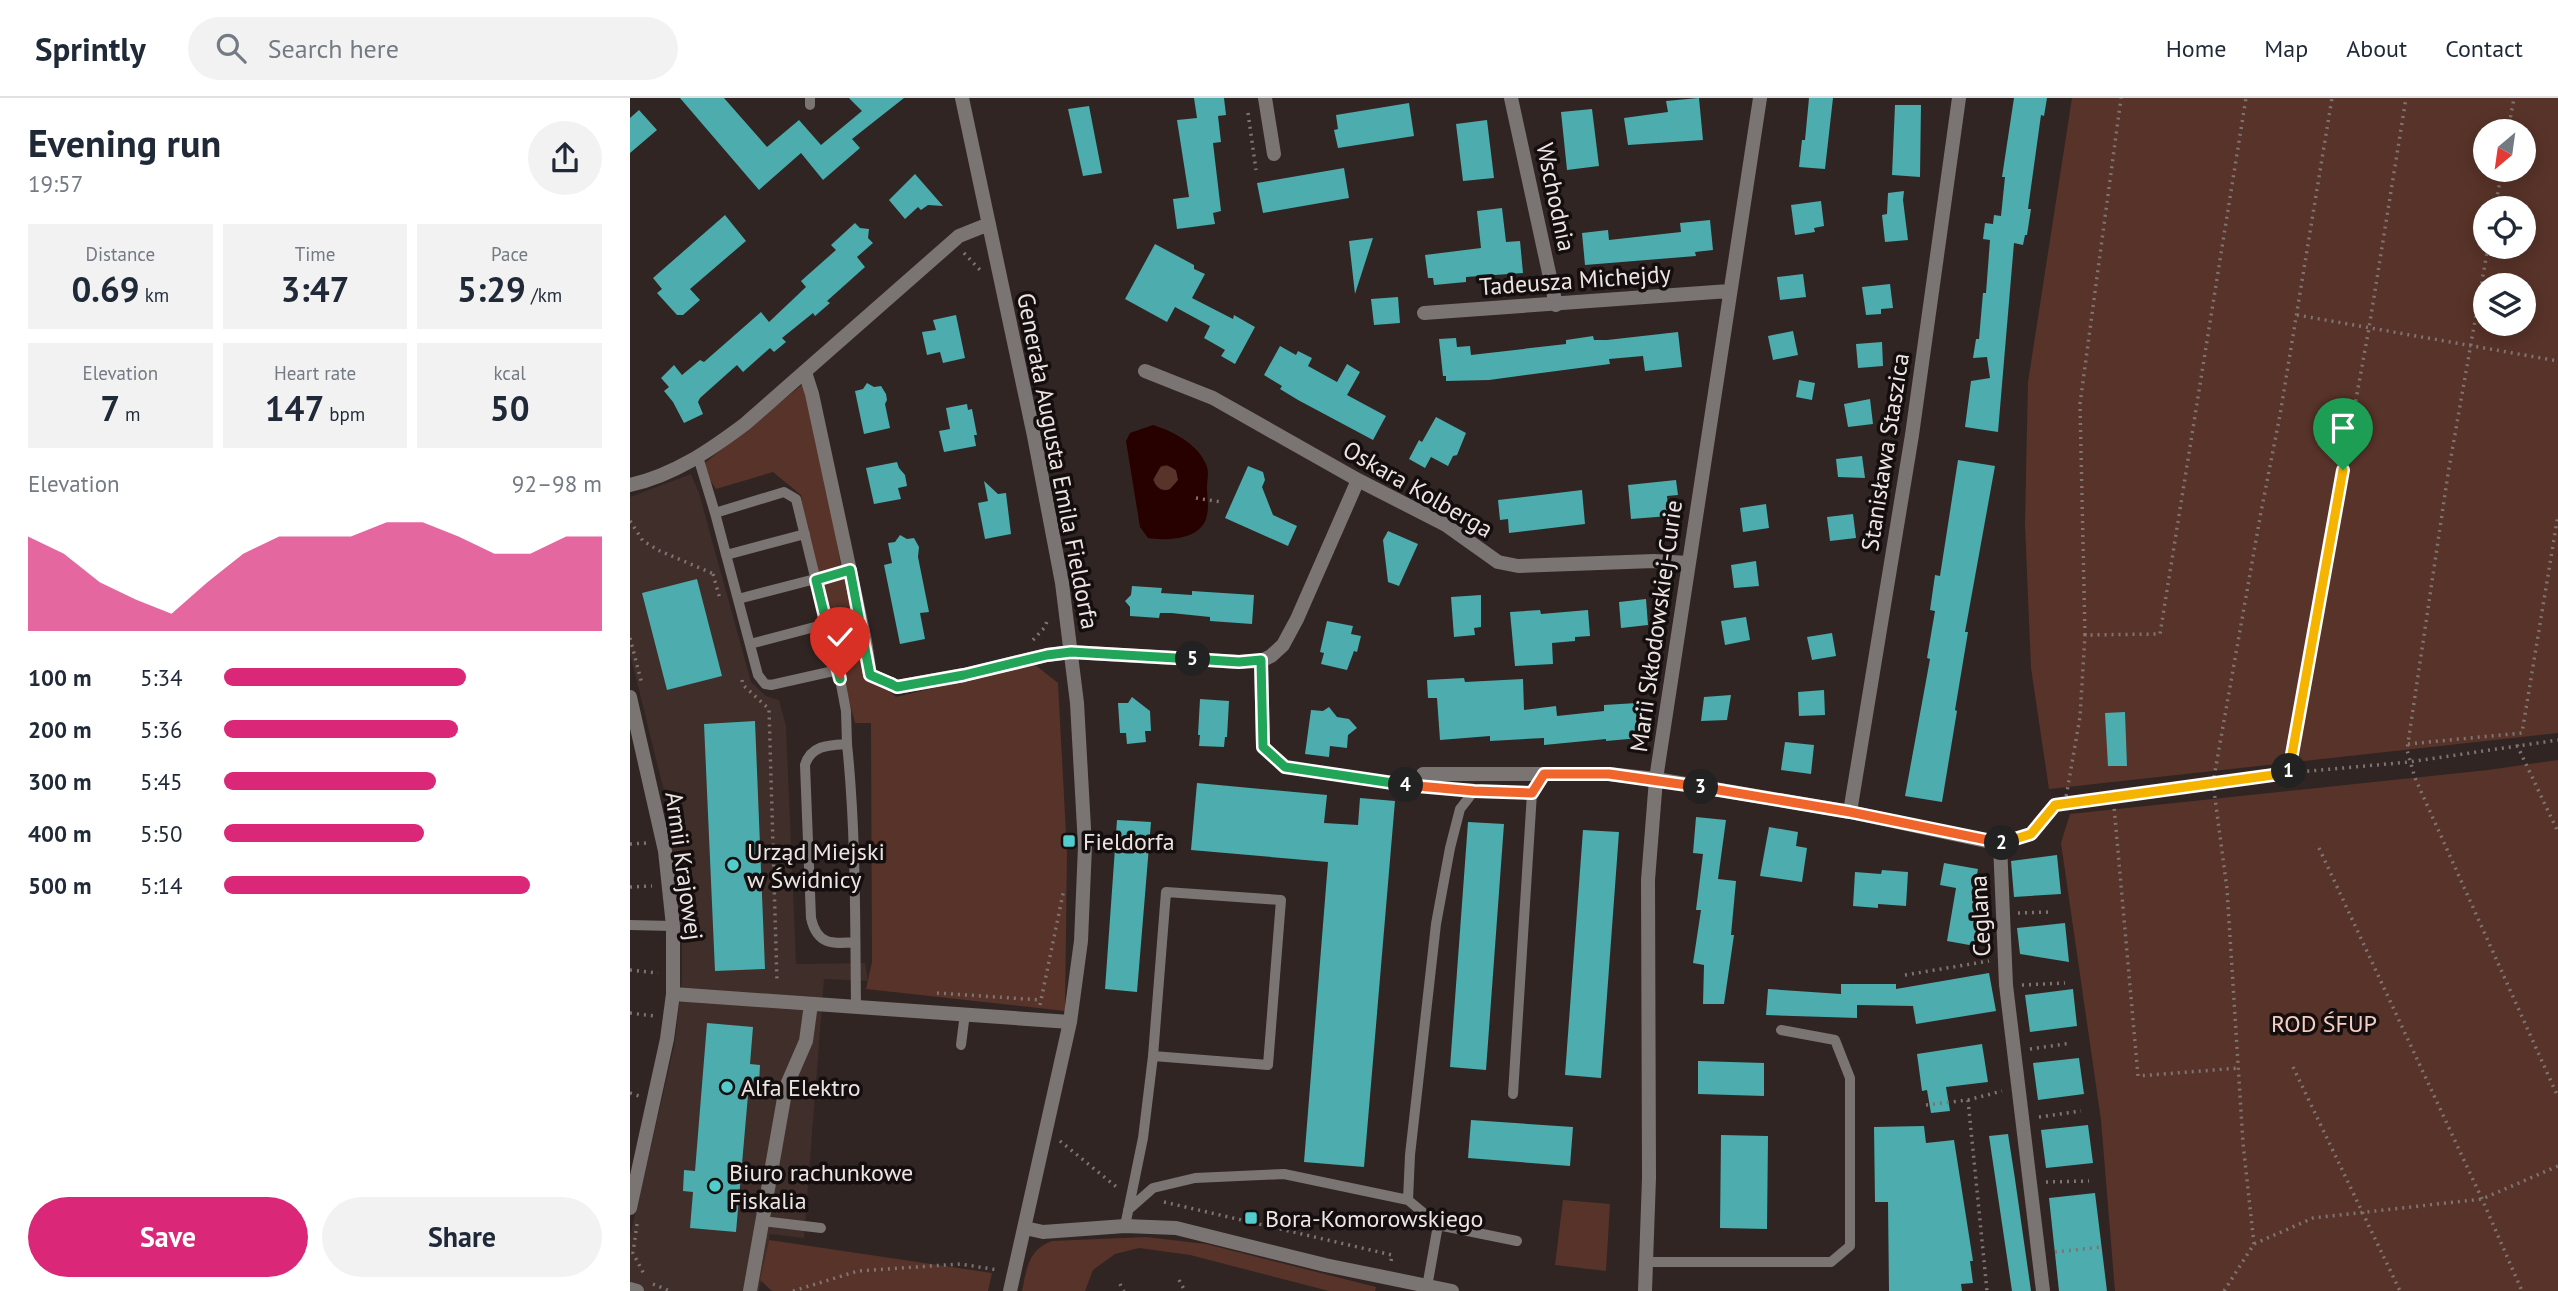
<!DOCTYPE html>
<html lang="en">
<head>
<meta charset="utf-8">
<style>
  body { margin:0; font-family:"PT Sans",sans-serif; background:#f2f2f3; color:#1f2937; height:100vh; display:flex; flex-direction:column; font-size:26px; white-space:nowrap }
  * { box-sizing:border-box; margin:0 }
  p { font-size:23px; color:#747a83 }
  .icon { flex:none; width:38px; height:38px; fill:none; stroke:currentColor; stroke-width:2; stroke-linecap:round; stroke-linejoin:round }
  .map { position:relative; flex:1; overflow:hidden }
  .side { display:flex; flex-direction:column; background:#fff; width:630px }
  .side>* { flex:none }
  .needle { width:46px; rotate:209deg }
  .buttons { position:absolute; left:1843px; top:21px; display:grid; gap:14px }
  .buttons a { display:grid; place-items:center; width:63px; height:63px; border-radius:50%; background:#fff; box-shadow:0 4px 18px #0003; font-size:35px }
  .pin { position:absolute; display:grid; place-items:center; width:60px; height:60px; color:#fff; margin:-72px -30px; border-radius:50% 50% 50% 0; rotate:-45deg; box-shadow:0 0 7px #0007 }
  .pin .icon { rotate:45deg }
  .km { position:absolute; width:35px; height:35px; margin:-18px; border-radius:50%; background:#222; color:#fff; font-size:19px; line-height:35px; text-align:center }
  .round { display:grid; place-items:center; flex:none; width:74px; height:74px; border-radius:37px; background:#f2f2f3 }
  .summary { display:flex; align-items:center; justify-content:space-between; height:119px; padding:0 28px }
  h1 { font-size:38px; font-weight:600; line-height:52px }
  .figures { display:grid; grid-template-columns:repeat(3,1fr); gap:10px; height:119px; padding:7px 28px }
  .figures div { display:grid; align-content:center; border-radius:0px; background:#f2f2f3; text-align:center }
  .figures b { font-size:35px; font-weight:600 }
  .figures small { font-size:19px; font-weight:400 }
  .figures p { font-size:19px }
  .chart { height:196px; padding:14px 28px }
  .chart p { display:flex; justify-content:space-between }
  .chart svg { width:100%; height:126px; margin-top:7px; fill:#db2777; opacity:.7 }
  .action { display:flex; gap:14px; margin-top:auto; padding:14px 28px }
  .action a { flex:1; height:80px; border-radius:42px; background:#db2777; color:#fff; font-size:28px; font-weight:600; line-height:80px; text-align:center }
  .action a+a { background:#f2f2f3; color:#1f2937 }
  ul { padding:0 28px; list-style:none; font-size:23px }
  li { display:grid; grid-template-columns:112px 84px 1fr; align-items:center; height:52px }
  li i { height:18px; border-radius:9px; background:#db2777 }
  header { display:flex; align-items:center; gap:42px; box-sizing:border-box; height:98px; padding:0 35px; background:#fff; border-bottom:2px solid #e0e1e3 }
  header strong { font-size:33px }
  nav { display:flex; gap:38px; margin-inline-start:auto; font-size:24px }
  .search { width:490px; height:63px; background:#f2f2f3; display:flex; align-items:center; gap:18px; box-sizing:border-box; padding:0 24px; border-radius:38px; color:#747a83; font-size:26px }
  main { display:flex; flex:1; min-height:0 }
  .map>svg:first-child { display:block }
  .built { fill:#3f2e29 }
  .green { fill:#583329; fill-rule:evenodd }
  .water { fill:#270000; fill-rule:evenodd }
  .building { fill:#4cacae }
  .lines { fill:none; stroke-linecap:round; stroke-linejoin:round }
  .path { stroke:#7e7472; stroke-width:3.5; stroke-dasharray:2 5; stroke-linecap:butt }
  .lane { stroke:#7a7472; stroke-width:10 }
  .street { stroke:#7a7472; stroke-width:14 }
  .split-1-casing { stroke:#fff; stroke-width:14 }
  .split-2-casing { stroke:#fff; stroke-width:14 }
  .split-3-casing { stroke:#fff; stroke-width:14 }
  .split-4-casing { stroke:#fff; stroke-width:14 }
  .split-5-casing { stroke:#fff; stroke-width:14 }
  .split-6-casing { stroke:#fff; stroke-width:14 }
  .split-7-casing { stroke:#fff; stroke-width:14 }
  .split-1 { stroke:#f5b400; stroke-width:9 }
  .split-2 { stroke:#f5b400; stroke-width:9 }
  .split-3 { stroke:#f0652b; stroke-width:9 }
  .split-4 { stroke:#f0652b; stroke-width:9 }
  .split-5 { stroke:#22a559; stroke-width:9 }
  .split-6 { stroke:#22a559; stroke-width:9 }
  .split-7 { stroke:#22a559; stroke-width:9 }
  .poi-dot { fill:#52cdce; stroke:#140f0e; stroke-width:2.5 }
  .labels { text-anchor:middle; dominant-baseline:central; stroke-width:7; stroke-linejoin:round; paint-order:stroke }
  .street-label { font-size:24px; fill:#ede5e3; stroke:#140f0e }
  .poi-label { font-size:24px; fill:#ede5e3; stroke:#140f0e; text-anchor:start }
  .park-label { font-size:24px; fill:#f5cdc2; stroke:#140f0e }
</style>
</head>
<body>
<header>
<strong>Sprintly</strong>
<div class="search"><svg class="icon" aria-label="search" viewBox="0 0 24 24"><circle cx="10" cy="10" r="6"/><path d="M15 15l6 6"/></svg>Search here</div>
<nav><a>Home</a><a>Map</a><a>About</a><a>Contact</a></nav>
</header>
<main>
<section class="side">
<div class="summary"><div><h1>Evening run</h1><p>19:57</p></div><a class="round"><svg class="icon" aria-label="share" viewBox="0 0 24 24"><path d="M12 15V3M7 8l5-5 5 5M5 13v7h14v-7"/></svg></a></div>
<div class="figures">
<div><p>Distance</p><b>0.69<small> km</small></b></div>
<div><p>Time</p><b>3:47</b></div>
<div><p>Pace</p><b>5:29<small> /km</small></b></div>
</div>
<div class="figures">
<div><p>Elevation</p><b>7<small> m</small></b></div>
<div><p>Heart rate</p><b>147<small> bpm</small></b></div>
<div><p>kcal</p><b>50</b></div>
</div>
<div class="chart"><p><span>Elevation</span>92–98 m</p>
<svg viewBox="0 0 160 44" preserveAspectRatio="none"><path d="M0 44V11L10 17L20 27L30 33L40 38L50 27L60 17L70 11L80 11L90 11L100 6L110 6L120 11L130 17L140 17L150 11L160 11V44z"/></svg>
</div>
<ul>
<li><b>100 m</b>5:34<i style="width:64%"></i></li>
<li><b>200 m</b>5:36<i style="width:62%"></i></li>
<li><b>300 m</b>5:45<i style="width:56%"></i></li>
<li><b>400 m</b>5:50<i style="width:53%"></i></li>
<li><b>500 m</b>5:14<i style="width:81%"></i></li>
</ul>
<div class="action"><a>Save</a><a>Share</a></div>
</section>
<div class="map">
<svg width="1928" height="1193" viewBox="0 0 1928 1193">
  <rect width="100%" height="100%" fill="#302522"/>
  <path class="built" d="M61 376 69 395 121 584 136 598 149 602 156 628 166 866 235 865 238 883 194 881 174 1140 140 1136 129 1193H0V1138L45 944 52 881V842L36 701 0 556V399Z"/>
  <path class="green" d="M1442 0H1928V635L1419 691 1401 570 1395 426 1398 284ZM1855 33H1894V72H1855ZM1855 110H1894V149H1855ZM1855 187H1894V226H1855Z
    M178 282 212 474H184L171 397 143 374 86 391 71 368Z
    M524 380a12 12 0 1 1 24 0a12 12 0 1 1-24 0Z
    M221 478 240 577 266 599 404 566 428 585 437 755 435 913 236 891 242 864 241 625H225L186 482Z
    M1928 662V1193H1485L1471 1022 1431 745 1440 716 1858 672Z
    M933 1102 980 1106 976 1173 925 1167Z
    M516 1139 576 1146 746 1189 745 1193H699L560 1157 509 1150 485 1156 463 1172 455 1193H392C397 1170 398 1152 422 1143Z
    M139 1142 362 1175 358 1193H142L130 1182Z"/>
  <path class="water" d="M523 327C543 333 570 347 577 369 579 375 577 383 577 390 577 399 579 408 577 417 573 442 537 443 518 440L510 429 496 343 500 335ZM537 367 546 372 548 382 540 391C532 395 526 389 523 382L531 368Z"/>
  <path class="building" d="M50 0H94L137 49 169 22 191 47 232 13 219 0H274L222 41 230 50 193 82 171 55 129 92Z
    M564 0H594L596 17 588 18 591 44 583 45 591 113 583 115 585 126 547 131 543 101 559 99 547 22 567 20Z
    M1069 0 1073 42 998 47 994 20 1038 14 1036 3Z
    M1179 0H1203L1195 71 1169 69 1172 42H1175Z
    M1384 0H1417L1414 18 1411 17 1398 111H1401L1397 137H1395L1393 147 1384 145 1368 334 1335 329 1341 283 1360 280 1357 259 1343 260 1346 241H1349L1353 195H1356L1360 142 1353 141 1355 125 1363 126 1364 117 1371 118 1375 79H1372Z
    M779 5 784 38 708 50 704 32 708 31 706 17Z
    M1265 7H1291L1290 79 1262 77Z
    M459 8 472 75 453 78 438 11Z
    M962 11 969 68 937 72 931 14Z
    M9 12 27 32 0 55V20Z
    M857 22 864 80 833 83 826 26Z
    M714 70 719 100 633 115 627 85Z
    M285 76 313 108 298 107 291 112 288 109 275 121 259 102Z
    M1274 93 1273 102 1278 142 1255 144 1252 117 1257 116 1258 95Z
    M1191 103 1194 128 1184 130 1185 134 1165 137 1161 107Z
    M872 110 876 144 890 143 893 175 836 179V184L804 187 803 180H798L795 157 851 150 847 113Z
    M95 117 116 143 60 191 70 202 53 217H47L27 195 32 191 23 180Z
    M1080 122 1083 152 1065 154 1066 158 955 167 952 135 978 132 979 142 1051 134 1050 125Z
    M225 125 230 130 239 131 238 140 243 145 227 159 235 169 197 203 200 205 185 218 183 215 152 240 156 244 144 254 140 250 113 274 107 267 70 300 68 304 73 316 54 325 43 304 34 293 39 289 31 280 44 267 52 277 70 262 74 264 131 214 139 224 176 189 171 183 206 152 201 147Z
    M743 140 725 196 719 143Z
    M525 146 564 167V171L575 176 562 200 603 221 604 217 625 229 605 266 591 258 595 252 574 240 580 228 545 209 537 224 495 201Z
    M1173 176 1176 199 1150 202 1147 179Z
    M1260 186 1263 210 1251 211V216L1236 217 1232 189Z
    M768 199 770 225 744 227 741 201Z
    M326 217 335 260 313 265 310 254 297 257 292 234 306 232 303 222Z
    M1163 233 1168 257 1143 262 1138 238Z
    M1048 234 1052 269 1015 273 1013 258 979 261 980 266 859 282 816 283V278H813L809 241 826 240 827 249 840 248 841 257 936 246V242L963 238 964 242H977Z
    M1252 244 1253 268 1228 270 1226 246Z
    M650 248 666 257 668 253 682 260 678 268 707 284 717 266 730 274 717 297 756 318 743 342 668 302 650 291 652 288 634 277Z
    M1169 282 1185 285 1182 302 1166 299Z
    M237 285 244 289 251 288 256 296 257 302 255 306 260 330 234 336 225 293 233 291Z
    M1240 301 1243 326 1218 329 1214 306Z
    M337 306 338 312 342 311 347 337H344L346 348 314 354 309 333 320 331 316 310Z
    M806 319 836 335 827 357 823 358 818 368 801 359 795 370 779 361 789 342 792 344Z
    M1232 358 1235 380 1208 379 1206 361Z
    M1328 362 1365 368 1335 534H1338L1325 612 1327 613 1312 704 1275 698 1300 561 1297 560 1305 513 1300 512 1305 477 1310 478Z
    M267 364 269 370 275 377 277 388 268 390 271 401 244 406 236 370Z
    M618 368 633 374 635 382 632 389 643 417 667 428 658 448 595 420Z
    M1046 382 1048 397 1037 398 1039 418 1001 421 998 387Z
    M354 383 368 396 376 395 381 436 355 441 348 405 358 403Z
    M952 392 955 426 879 435 878 421 870 422 868 402Z
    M1136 406 1139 430 1113 434 1110 410Z
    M1223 416 1226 440 1200 443 1197 419Z
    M758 433 788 446 769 488 758 484 753 442Z
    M270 437 277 441 284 440 289 449 288 459 299 514 290 515 295 541 270 546 254 467 262 465 258 445 265 444Z
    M1126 463 1129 488 1104 490 1101 467Z
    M67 481 92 578 37 592 12 495Z
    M502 488 532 490 531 495 562 497V493L624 497 622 526 580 523V519L541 515H530L529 520 500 518V509L495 503 501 497Z
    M851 497V529L844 530 845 537 824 539 821 499Z
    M1016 501 1018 527 991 530 989 504Z
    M910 512 911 516 958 512 960 538 945 539V543L922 545 923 566 885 568 880 514Z
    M1116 519 1120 542 1095 547 1091 523Z
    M697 523 723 528 721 536 731 538 727 554 724 553 717 572 691 566 694 555 690 554Z
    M1202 535 1206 558 1182 562 1177 539Z
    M834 580 835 584 893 581 894 612 926 608 927 618 974 613V607L1007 605 1010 640 976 643V641L914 647V640L860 643V638L810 642 807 600H798L797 582Z
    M1194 592 1195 617 1169 618 1168 594Z
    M1101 597 1097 622 1071 623 1074 599Z
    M502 599 520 613 521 633H515L516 644 497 646 496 635H490L488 605H498Z
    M570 601 599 603 597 639H595L594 649 569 648 570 637H568Z
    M699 609 707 619 719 621 727 630 718 637 717 650 700 648 699 659 675 656 681 612 693 613Z
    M1495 614 1497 668H1478L1475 615Z
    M125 623 135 871 85 873 74 626Z
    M1155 644 1184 647 1181 676 1151 672Z
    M567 685 697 697 694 725 728 727 730 700 765 703 734 1069 674 1064 698 764 561 752Z
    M1066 719 1096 722 1088 781 1106 783 1101 837H1104L1094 906H1073L1074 867 1063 865 1071 812H1066L1073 756 1063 755Z
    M487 722 521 724 507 894 475 891Z
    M838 724 874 726 856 972 820 969Z
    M1139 729 1168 734 1166 748 1177 750 1172 784 1130 778Z
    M953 732 989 734 971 980 935 977Z
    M1427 757 1431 796 1384 799 1381 763Z
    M1314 765 1348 771 1342 803 1352 805 1345 848 1317 843 1326 790 1310 787Z
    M1252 772 1278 774 1276 808 1248 806V810L1223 808 1225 774 1251 776Z
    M1435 825 1439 864 1390 856 1387 830Z
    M1359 875 1366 913 1286 926 1283 908 1227 907V920L1136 917 1138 891 1211 896V886H1266V891Z
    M1443 891 1447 928 1400 934 1395 897Z
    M77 925 123 929 120 966 130 967 129 987 119 986 106 1134 60 1130 63 1094 53 1093 54 1072 65 1073Z
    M1352 946 1358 984 1316 989 1320 1013 1301 1015 1297 992 1292 993 1287 956Z
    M1449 960 1454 996 1408 1002 1403 965Z
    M1068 963 1134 965V998L1068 996Z
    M841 1022 943 1029 940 1068 838 1060Z
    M1458 1027 1463 1065 1416 1070 1411 1032Z
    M1294 1028 1296 1045 1324 1042 1343 1163H1340L1343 1185 1331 1186 1332 1193H1259L1258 1104H1245L1244 1029Z
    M1378 1036 1385 1081 1401 1193H1382L1359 1038Z
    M1091 1037 1138 1038 1137 1131 1090 1130Z
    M1465 1095 1477 1193H1429L1419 1100Z"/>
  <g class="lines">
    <path class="path" d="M618 15 626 72
      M1878 33 1884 0
      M1865 110 1872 72
      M1858 149 1818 376 1777 652 1785 680 1928 999
      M334 155 350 172
      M1667 217 1928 263
      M566 400 591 404
      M0 423 13 443 30 453 84 476
      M83 476 90 501
      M1455 537 1450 306 1491 0
      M0 540 12 586
      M403 542 415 529 418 520
      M112 582 113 587 139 611 147 884
      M1778 646 1892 635 1928 417
      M1887 647 1928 734
      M645 659 655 669 782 688
      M1658 675 1739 230 1776 0
      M1483 697 1508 978 1609 970
      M1435 705 1450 619 1455 537 1530 536 1616 0
      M1386 741 1401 736 1425 707 1658 675 1779 664 1928 642
      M0 746 17 745
      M1689 750 1852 1101 1892 1193
      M0 789 22 788
      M1388 815 1421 814
      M0 872 28 875
      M1275 877 1359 863
      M1392 887 1435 885
      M307 895 411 902
      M410 907 434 791
      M0 915 24 918
      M1400 951 1441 945
      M1663 969 1770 1193
      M0 995 9 998
      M1338 1002 1357 1193
      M1296 1007 1338 1002 1372 993
      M1409 1019 1451 1013
      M430 1043 489 1091
      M1416 1084 1459 1083
      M534 1104 762 1157 761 1163
      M7 1126 3 1155 15 1178
      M1624 1146 1613 1045 1597 791 1583 685 1631 414 1650 317 1702 0
      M1425 1154 1471 1149
      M549 1182 555 1193
      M23 1186 40 1193
      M490 1186 494 1193
      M163 1193 228 1173 330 1166 368 1172
      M1594 1193 1624 1146 1683 1120 1852 1101 1928 1068"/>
    <path class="lane" d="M180 7V0
      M68 359 85 415
      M96 457 175 436
      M108 501 220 472
      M120 546 196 526
      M208 572 141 587 135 586 128 577 85 415 154 394 166 401 210 581 216 613 217 646
      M0 827 43 828
      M225 844C202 846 187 847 181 820L175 667C181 647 199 647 217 646 226 733 225 821 226 908
      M331 947 335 915
      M883 996 902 695 914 676
      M498 1112 523 1090 565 1080 654 1076 778 1102
      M132 1123 191 1130
      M808 1127 778 1102 780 1057 806 826 820 750 830 711 844 693 902 695
      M495 1128 513 1040 523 958 536 794 651 802 638 967 523 958
      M1016 1164H1201L1220 1148V980L1205 942 1151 932
      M797 1189 808 1127 887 1143"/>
    <path class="street" d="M332 0 404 338 432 485 447 605 455 748 451 843 440 924 380 1193
      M635 0 644 56
      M881 0 926 207
      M794 215 1099 193
      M515 273 583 300 728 382 816 427 868 464 888 468 1024 463 1058 465
      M175 274 182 296 235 543 240 577 267 589 334 577 417 557 441 554 609 564 631 563 641 558 653 547 667 521 728 382
      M0 387C44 377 79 353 115 326L329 138 359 126
      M631 563 633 649
      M0 599 35 753 43 828V896L37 941 0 1110
      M793 676H979L1026 681 1220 714 1370 746 1376 887 1413 1193
      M1220 714 1282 337 1329 0
      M43 896 440 924
      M395 1130 413 1134 495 1128 546 1130 695 1167 822 1193
      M0 1191 7 1193
      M120 1193 156 989 176 943 181 906
      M1015 1193 1019 1080 1018 782 1026 681 1130 0"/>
  </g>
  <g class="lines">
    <g class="split-1-casing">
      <path id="split-1" d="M1659 673 1713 372"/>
    </g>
    <g class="split-2-casing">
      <path id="split-2" d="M1372 745 1401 736 1425 707 1658 675 1659 673"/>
    </g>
    <g class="split-3-casing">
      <path id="split-3" d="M1071 689 1220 714 1372 745"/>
    </g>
    <g class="split-4-casing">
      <path id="split-4" d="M776 687 844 693 902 695 914 676H979L1071 689"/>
    </g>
    <g class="split-5-casing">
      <path id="split-5" d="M563 561 609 564 631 562 633 649 655 669 776 687"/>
    </g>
    <g class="split-6-casing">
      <path id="split-6" d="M261 586 267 589 334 577 417 557 441 554 563 561"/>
    </g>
    <g class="split-7-casing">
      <path id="split-7" d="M210 581 186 482 220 472 240 577 261 586"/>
    </g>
    <use href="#split-1" class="split-1"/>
    <use href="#split-2" class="split-2"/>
    <use href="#split-3" class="split-3"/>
    <use href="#split-4" class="split-4"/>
    <use href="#split-5" class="split-5"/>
    <use href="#split-6" class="split-6"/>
    <use href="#split-7" class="split-7"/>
  </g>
  <g class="poi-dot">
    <rect x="432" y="736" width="14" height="14" rx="3.5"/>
    <circle cx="103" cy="767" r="7"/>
    <circle cx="97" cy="989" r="7"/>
    <circle cx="85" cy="1088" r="7"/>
    <rect x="614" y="1113" width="14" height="14" rx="3.5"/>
  </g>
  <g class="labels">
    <g class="street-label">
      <text transform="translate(926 99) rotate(78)">Wschodnia</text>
      <text transform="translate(945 182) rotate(-4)">Tadeusza Michejdy</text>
      <text transform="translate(1255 354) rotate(-81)">Stanisława Staszica</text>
      <text transform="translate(428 363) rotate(79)">Generała Augusta Emila Fieldorfa</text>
      <text transform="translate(788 391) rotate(30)">Oskara Kolberga</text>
      <text transform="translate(1026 528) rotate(-82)">Marii Skłodowskiej-Curie</text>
      <text transform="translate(54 768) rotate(82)">Armii Krajowej</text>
      <text transform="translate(1350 818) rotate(-93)">Ceglana</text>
    </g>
    <g class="poi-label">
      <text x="453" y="743">Fieldorfa</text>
      <text x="117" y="753">Urząd Miejski<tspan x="117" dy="28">w Świdnicy</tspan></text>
      <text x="111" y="989">Alfa Elektro</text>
      <text x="99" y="1074">Biuro rachunkowe<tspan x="99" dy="28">Fiskalia</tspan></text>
      <text x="635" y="1120">Bora-Komorowskiego</text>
    </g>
    <g class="park-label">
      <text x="1694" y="925">ROD ŚFUP</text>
    </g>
  </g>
</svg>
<div class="buttons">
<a><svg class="needle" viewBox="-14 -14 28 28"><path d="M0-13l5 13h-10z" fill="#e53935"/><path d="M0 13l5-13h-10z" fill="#747a83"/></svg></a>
<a><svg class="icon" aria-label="locate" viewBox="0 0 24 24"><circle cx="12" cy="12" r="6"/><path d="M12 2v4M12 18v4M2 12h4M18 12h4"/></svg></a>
<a><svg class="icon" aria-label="layers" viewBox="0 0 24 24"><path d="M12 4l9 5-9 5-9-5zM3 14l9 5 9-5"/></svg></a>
</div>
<div class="pin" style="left:1713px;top:372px;background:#1e9e55"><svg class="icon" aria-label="arrive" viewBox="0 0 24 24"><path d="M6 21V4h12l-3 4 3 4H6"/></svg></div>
<div class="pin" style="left:210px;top:581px;background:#d93025"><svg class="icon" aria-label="check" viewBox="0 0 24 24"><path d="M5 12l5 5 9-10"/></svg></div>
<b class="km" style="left:1659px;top:673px">1</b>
<b class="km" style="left:1372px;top:745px">2</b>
<b class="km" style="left:1071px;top:689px">3</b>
<b class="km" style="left:776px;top:687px">4</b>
<b class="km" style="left:563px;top:561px">5</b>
</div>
</main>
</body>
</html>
